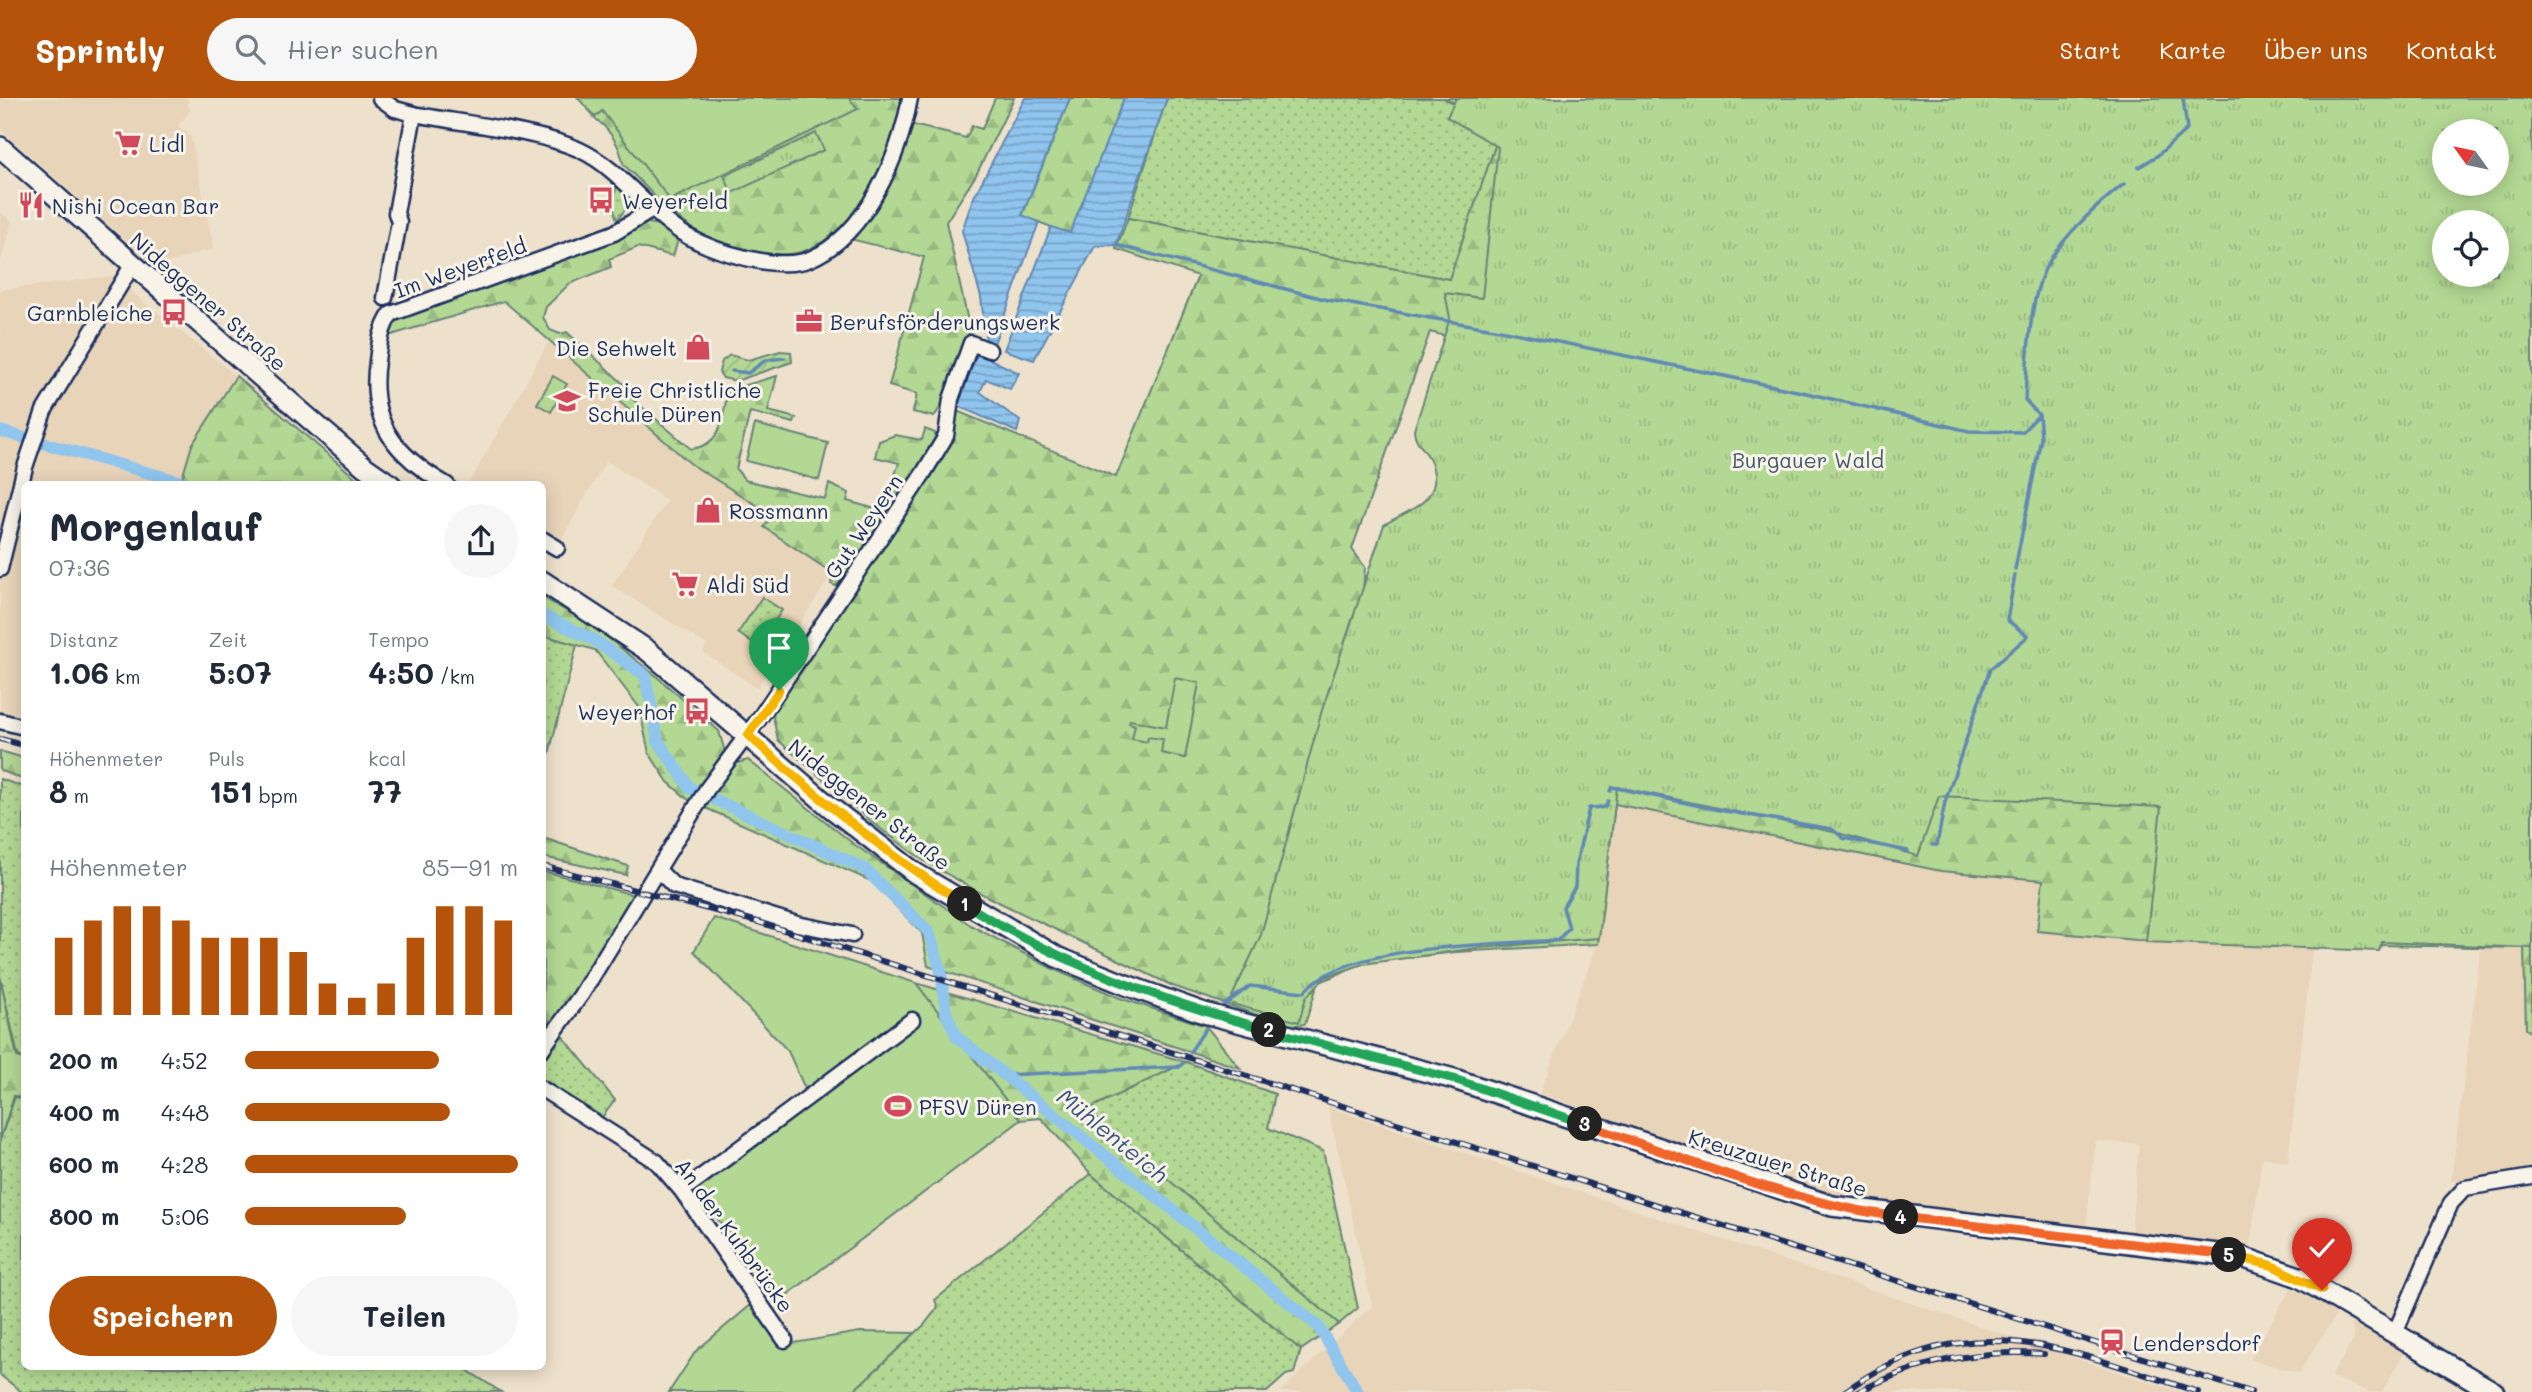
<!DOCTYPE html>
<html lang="de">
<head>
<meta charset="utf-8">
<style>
  body { margin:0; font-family:Mali,sans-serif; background:#f6f6f7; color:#1f2937; height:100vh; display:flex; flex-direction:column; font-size:26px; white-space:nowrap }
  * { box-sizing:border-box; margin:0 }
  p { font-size:23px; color:#747a83 }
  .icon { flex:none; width:38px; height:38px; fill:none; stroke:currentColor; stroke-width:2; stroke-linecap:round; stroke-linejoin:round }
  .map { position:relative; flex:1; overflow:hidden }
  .panel { position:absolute; left:21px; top:383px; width:525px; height:889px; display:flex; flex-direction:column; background:#fff; border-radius:10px; box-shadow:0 4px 18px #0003 }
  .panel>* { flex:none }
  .needle { width:46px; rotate:303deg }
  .buttons { position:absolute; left:2432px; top:21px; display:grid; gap:14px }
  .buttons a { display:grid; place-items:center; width:77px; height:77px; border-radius:50%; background:#fff; box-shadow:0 4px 18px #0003; font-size:35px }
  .pin { position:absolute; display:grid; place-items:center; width:60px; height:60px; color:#fff; margin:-72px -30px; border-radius:50% 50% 50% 0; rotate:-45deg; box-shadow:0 0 7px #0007 }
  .pin .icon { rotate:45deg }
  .km { position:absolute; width:35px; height:35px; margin:-18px; border-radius:50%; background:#222; color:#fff; font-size:19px; line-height:35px; text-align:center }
  .round { display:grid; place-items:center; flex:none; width:74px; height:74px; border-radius:37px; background:#f6f6f7 }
  .head { display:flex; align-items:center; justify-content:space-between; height:119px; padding:0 28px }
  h1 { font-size:38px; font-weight:800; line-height:52px }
  .stats { display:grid; grid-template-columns:repeat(3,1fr); gap:10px; height:119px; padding:7px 28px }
  .stats div { display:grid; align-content:center }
  .stats b { font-size:30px; font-weight:800 }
  .stats small { font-size:19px; font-weight:400 }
  .stats p { font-size:19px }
  .chart { height:196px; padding:14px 28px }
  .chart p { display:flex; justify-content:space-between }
  .chart svg { width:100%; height:126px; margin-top:7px; stroke:#b45309; stroke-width:6 }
  .button { display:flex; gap:14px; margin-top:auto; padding:14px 28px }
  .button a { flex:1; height:80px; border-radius:42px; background:#b45309; color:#fff; font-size:28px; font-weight:800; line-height:80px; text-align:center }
  .button a+a { background:#f6f6f7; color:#1f2937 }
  ul { padding:0 28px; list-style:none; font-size:23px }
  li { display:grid; grid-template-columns:112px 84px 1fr; align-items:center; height:52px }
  li i { height:18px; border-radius:9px; background:#b45309 }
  header { display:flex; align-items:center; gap:42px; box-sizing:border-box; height:98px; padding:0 35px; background:#b45309; color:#fff }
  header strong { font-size:33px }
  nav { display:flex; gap:38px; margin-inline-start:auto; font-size:24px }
  .search { width:490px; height:63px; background:#f6f6f7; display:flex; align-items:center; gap:18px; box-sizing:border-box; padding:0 24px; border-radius:38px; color:#747a83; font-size:26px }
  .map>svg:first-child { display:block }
  .built { fill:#e8d4b9 }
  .grass { fill:url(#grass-dots); stroke:#678478; stroke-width:2 }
  .forest { fill:url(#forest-firs); stroke:#678478; stroke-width:2; fill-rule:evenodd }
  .park { fill:url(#park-tufts); stroke:#678478; stroke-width:2; fill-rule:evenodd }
  .garden { fill:url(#garden-furrows); stroke:#678478; stroke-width:2 }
  .pitch { fill:#b3d893; stroke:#678478; stroke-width:2 }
  .water { fill:url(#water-rules); stroke:#6189b4; stroke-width:2 }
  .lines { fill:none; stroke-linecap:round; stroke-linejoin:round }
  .stream { stroke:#6189b4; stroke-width:3.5 }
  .canal { stroke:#90c5ee; stroke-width:12 }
  .minor-casing { stroke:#1b2f5e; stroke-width:19 }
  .major-casing { stroke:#1b2f5e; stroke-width:24 }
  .minor { stroke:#f7f3e8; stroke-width:14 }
  .major { stroke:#f7f3e8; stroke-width:19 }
  .rail-casing { stroke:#1b2f5e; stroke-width:6 }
  .rail { stroke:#f7f3e8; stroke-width:3.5; stroke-dasharray:10; stroke-linecap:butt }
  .split-1-casing { stroke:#fff; stroke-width:14 }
  .split-2-casing { stroke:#fff; stroke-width:14 }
  .split-3-casing { stroke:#fff; stroke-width:14 }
  .split-4-casing { stroke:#fff; stroke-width:14 }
  .split-5-casing { stroke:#fff; stroke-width:14 }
  .split-6-casing { stroke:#fff; stroke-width:14 }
  .split-1 { stroke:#f5b400; stroke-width:9 }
  .split-2 { stroke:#22a559; stroke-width:9 }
  .split-3 { stroke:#22a559; stroke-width:9 }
  .split-4 { stroke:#f0652b; stroke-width:9 }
  .split-5 { stroke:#f0652b; stroke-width:9 }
  .split-6 { stroke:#f5b400; stroke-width:9 }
  .labels { text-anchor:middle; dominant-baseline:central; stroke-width:6; stroke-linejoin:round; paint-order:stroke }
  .poi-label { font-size:21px; fill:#1b2f5e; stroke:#f7f3e8; text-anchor:start }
  .street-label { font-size:21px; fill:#1b2f5e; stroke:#f7f3e8 }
  .park-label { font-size:21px; fill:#41596b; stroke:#f7f3e8 }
  .water-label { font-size:23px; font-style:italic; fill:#385482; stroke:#f7f3e8 }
</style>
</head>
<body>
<header>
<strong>Sprintly</strong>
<div class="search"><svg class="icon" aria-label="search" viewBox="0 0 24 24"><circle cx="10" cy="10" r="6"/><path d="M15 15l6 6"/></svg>Hier suchen</div>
<nav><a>Start</a><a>Karte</a><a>Über uns</a><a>Kontakt</a></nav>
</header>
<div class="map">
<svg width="2532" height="1294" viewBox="0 0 2532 1294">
  <defs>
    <pattern id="grass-dots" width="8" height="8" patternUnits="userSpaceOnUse" patternTransform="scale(1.75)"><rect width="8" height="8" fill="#b3d893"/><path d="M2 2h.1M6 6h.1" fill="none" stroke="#99ba81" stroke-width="1.8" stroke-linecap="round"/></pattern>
    <pattern id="forest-firs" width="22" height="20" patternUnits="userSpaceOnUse" patternTransform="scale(1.75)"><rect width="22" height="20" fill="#b3d893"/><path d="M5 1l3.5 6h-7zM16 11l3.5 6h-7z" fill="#99ba81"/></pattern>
    <pattern id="park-tufts" width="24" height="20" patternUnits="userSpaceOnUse" patternTransform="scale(1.75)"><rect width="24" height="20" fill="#b3d893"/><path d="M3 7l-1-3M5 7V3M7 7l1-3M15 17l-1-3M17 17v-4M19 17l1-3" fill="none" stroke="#99ba81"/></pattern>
    <pattern id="garden-furrows" width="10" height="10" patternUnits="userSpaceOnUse" patternTransform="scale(1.75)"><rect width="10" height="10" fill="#b3d893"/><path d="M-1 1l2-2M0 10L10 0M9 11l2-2" fill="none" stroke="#99ba81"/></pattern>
    <pattern id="water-rules" width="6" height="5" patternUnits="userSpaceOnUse" patternTransform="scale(1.75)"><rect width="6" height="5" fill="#90c5ee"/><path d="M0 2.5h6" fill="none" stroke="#75a0c4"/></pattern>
  </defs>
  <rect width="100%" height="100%" fill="#eee1cc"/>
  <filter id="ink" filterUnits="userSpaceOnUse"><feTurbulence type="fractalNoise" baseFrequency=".0143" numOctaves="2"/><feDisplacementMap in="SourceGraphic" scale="14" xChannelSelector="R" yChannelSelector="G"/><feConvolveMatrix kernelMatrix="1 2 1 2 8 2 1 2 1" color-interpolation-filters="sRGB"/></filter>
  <g filter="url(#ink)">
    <path class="built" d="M0 0H187L190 13 178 27 191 39 214 150 156 169 0 31Z
      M0 113 12 124 0 166Z
      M112 178 236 278 192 347 180 387H24V636L0 631V192Z
      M549 243 691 366 772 417 765 429 833 475 757 590 703 554 707 547 612 488 667 402 606 363 561 442 543 432 542 387H468Z
      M1615 706 1941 773 2043 782 2037 832 2136 842 2313 845 2288 1064 2262 1059 2250 1150 2131 1133 2139 1046 2096 1043 2086 1128 1835 1103 1540 995 1598 846Z
      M2481 847 2524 850 2526 931 2532 935V1071L2451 1083Z
      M1328 1009 2107 1271 2181 1294H1280L1372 1208Z
      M2291 1190 2337 1215 2299 1275 2251 1262 2252 1256Z
      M2351 1224 2404 1255 2382 1294H2370L2331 1279 2354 1240Z"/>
    <path class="grass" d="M1167 0H1444L1502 28 1449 182 1128 120Z
      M617 87 628 96 630 105 617 122 612 106Z
      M762 499 782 512 758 549 738 535Z
      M543 537 577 547 543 679 542 537Z
      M0 681 24 689V960L18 958 0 878Z
      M560 935 615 1002 601 1021 543 983V960Z
      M1186 964 1275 996 1268 1030 1323 1053 1358 1210 1339 1226 1085 1012Z
      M15 999 24 1001V1269H462L501 1294H22L0 1277V1042Z
      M1091 1076 1301 1252 1294 1275 1286 1277 1267 1294H852L924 1227 938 1209 935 1202Z"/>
    <path class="forest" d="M812 0H904C897 51 858 132 807 152 779 163 740 152 713 141 678 128 650 92 623 66 621 48 608 29 593 19L602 11Z
      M995 0H1014L976 77 946 124 970 232 944 303 934 319 913 314 917 296 889 288 924 159 850 141C879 106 900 70 913 27L966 40 972 28 982 31Z
      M1070 0H1124L1070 136 1022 118Z
      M1444 0H1565L1984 147 2532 0V935L2526 931 2524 850 2136 842 2037 833 2043 782 1941 773 1615 706 1598 846 1456 854 1363 865 1318 885 1305 926 1289 928 1173 888 988 799 924 763 874 726 778 642 773 619 777 599 878 452 952 311 1116 379 1198 178 1116 151 1128 120 1449 181 1502 28ZM2445 33H2497V86H2445ZM2445 124H2497V177H2445ZM1430 234 1891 356 1363 492 1365 469 1352 451Z
      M644 124 658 127 678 142 673 158 638 149 609 161 611 169 569 186 546 209 543 219 550 232 560 236 567 234 629 291V298L691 351C724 346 722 320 728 292L777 278 768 313 796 320 794 325 750 314 736 371 745 382 825 401 829 386 849 395 847 403 883 413 899 365 875 359 879 343 895 337 922 342 925 331 935 335 936 341 914 380 841 485 835 488 831 486 832 475 764 429 772 417 691 366 504 203 388 238 391 222Z
      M236 278 364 387H180L192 347Z
      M542 499 593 528 655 577 719 633 725 654 691 704 668 684 649 655 639 609 595 552 543 537Z
      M0 653 24 660V682L0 672Z
      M748 662 855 747 972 828 1053 871 1120 900 1206 928 1240 970 928 868 922 835 871 783 701 708 737 665Z
      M543 740 628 768 626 777 543 759Z
      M543 773 638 798 552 928 543 912Z
      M0 879 17 959 24 961V1000L14 998 0 1041Z
      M916 885 1186 964 1086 1012 1339 1226 1301 1252 1091 1076 1041 1020 1021 1022Z"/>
    <path class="park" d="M1456 0H2532V850L2382 844 2379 853 2146 844 2161 709 1939 698 1918 758 1838 735 1617 689 1599 840 1478 850 1363 866 1325 879 1306 899 1299 924 1232 906 1230 903 1261 837 1322 612 1384 427C1409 411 1449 402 1429 360 1424 350 1415 345 1414 332L1450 220 1445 195 1482 200 1498 49 1447 19ZM2445 33H2497V86H2445ZM2445 124H2497V177H2445Z
      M816 35 824 52 732 95 724 78Z"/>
    <path class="garden" d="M780 253 791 254 792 264 736 283 723 280 719 274 722 263 730 257 748 262Z"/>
    <path class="pitch" d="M578 0H849L858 11 670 102 602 13 595 19Z
      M553 278 567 286 551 314 537 306Z
      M755 326 828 345 819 382 746 363Z
      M1175 580 1199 585 1185 660 1161 655 1163 641 1148 639 1147 644 1132 641 1135 627 1129 625 1130 622 1166 629Z
      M714 820 916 885 1021 1022 779 1203 688 1081 806 993 788 953 694 853Z
      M752 1206 782 1247 860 1234 915 1235 852 1294H669L696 1253Z"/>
    <path class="water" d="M1025 0H1070L1022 117 1039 124 993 248 986 244 981 199 962 133 972 103Z
      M1124 0H1167L1116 147 1095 148 1034 262 1004 252 1051 129 1070 135Z
      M977 255 1019 275 1010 291 986 281 980 294 1020 323 1017 334 958 308Z"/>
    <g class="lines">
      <path class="stream" d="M2139 69 2157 58 2187 31 2183 0
        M1116 147 1328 202 1505 233 1802 294 1969 333 2022 334 2039 317
        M732 273 748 275 766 262 785 260
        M2015 471 2041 340 2039 317 2025 302C2027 265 2029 201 2046 169 2062 139 2097 107 2124 86
        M1610 693 1612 689 1719 712 1832 731 1843 740 1908 753
        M1932 747H1937L1945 704 1990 571 2028 538 2007 522 2015 477
        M1224 907 1250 888 1304 894C1344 845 1495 847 1558 842L1569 830 1563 809 1575 789 1576 766 1589 710 1605 709 1608 703
        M1190 954 1206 930
        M1004 977 1179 969 1183 965"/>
      <path class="canal" d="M0 333 192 387
        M542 517 594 542 645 577 658 643 690 690 865 771 929 834 941 873 946 915 957 939 1318 1228 1358 1294"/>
      <g class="minor-casing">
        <path id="minor" d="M380 0 395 11 414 16C460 25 539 33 580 52 622 72 647 114 687 138 715 154 779 174 810 161 867 137 900 56 910 0
          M385 200 399 124 396 115 414 16
          M447 387C396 358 368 325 377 263 379 247 381 230 391 216L614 135 652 112
          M542 441 557 450
          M0 471 25 369 44 313 133 166
          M0 623 24 629
          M659 773 674 788 797 826 852 837
          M542 951 581 897 707 691 761 618 923 376 946 338 951 301 971 245 989 252
          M542 991 657 1064 682 1093 785 1242
          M682 1093 912 922
          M2395 1235 2451 1105 2465 1090 2532 1079"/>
      </g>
      <g class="major-casing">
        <path id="major" d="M0 49 261 279 365 369 391 387
          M542 483 647 552 830 709 915 775 1057 859 1126 887 1204 915 1454 981 1832 1108 2242 1159 2299 1179 2494 1294"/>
      </g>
      <use href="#minor" class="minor"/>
      <use href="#major" class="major"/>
      <g class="rail-casing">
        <path id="rail" d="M0 641 24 647
          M542 768 758 824 2251 1294
          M1844 1294C1969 1204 2067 1252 2198 1294
          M1858 1294C1917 1263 1978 1251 2044 1256"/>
      </g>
      <use href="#rail" class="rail"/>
    </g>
  </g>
  <g class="lines" filter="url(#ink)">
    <g class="split-1-casing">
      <path id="split-1" d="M779 592 748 637C817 699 887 757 965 806"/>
    </g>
    <g class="split-2-casing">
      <path id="split-2" d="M965 806C1060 866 1162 903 1269 932"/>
    </g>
    <g class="split-3-casing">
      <path id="split-3" d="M1269 932 1454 981 1585 1026"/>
    </g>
    <g class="split-4-casing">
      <path id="split-4" d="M1585 1026C1689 1062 1793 1106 1901 1119"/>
    </g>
    <g class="split-5-casing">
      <path id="split-5" d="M1901 1119 2229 1157"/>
    </g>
    <g class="split-6-casing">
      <path id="split-6" d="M2229 1157 2271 1167 2322 1192"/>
    </g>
    <use href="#split-1" class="split-1"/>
    <use href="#split-2" class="split-2"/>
    <use href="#split-3" class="split-3"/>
    <use href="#split-4" class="split-4"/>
    <use href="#split-5" class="split-5"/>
    <use href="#split-6" class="split-6"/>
  </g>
  <defs>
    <g id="supermarket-bare" transform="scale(2.1)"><path d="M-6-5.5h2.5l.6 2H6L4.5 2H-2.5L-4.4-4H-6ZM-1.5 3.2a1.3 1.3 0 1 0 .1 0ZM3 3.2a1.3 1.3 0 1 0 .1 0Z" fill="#d1495b" stroke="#f7f3e8" stroke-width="2.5" paint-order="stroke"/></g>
    <g id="bus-bare" transform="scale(2.1)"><path d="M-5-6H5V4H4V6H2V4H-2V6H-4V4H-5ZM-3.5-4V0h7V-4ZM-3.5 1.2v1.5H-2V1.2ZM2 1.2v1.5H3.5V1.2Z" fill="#d1495b" stroke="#f7f3e8" stroke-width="2.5" paint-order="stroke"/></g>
    <g id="restaurant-bare" transform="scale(2.1)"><path d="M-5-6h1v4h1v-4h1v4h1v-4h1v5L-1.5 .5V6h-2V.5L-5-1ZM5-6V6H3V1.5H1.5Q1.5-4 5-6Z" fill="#d1495b" stroke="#f7f3e8" stroke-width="2.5" paint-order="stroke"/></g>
    <g id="office-bare" transform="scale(2.1)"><path d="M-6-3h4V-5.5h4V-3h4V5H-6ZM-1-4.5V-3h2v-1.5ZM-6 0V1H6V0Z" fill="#d1495b" stroke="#f7f3e8" stroke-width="2.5" paint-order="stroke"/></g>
    <g id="shop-bare" transform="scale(2.1)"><path d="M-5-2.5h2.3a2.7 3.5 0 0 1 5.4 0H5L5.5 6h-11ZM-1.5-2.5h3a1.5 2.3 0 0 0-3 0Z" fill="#d1495b" stroke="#f7f3e8" stroke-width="2.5" paint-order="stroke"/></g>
    <g id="school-bare" transform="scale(2.1)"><path d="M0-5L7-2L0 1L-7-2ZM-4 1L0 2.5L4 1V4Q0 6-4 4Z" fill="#d1495b" stroke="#f7f3e8" stroke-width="2.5" paint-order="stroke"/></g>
    <g id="stadium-bare" transform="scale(2.1)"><path d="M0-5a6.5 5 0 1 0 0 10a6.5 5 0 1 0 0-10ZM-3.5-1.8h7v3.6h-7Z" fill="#d1495b" stroke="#f7f3e8" stroke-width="2.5" paint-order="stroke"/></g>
    <g id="station-bare" transform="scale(2.1)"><path d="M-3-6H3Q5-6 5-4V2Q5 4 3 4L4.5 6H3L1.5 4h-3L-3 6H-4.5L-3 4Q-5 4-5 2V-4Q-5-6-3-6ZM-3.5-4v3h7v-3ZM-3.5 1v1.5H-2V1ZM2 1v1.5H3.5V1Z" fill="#d1495b" stroke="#f7f3e8" stroke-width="2.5" paint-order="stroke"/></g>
  </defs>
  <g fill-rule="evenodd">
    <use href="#supermarket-bare" x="128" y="45"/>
    <use href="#bus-bare" x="601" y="102"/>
    <use href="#restaurant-bare" x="31" y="107"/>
    <use href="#bus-bare" x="174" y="214"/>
    <use href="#office-bare" x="809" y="223"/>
    <use href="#shop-bare" x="698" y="249"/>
    <use href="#school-bare" x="567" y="303"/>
    <use href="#shop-bare" x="708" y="412"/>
    <use href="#supermarket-bare" x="685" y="486"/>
    <use href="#bus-bare" x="697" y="613"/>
    <use href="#stadium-bare" x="898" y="1008"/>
    <use href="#station-bare" x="2112" y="1244"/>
  </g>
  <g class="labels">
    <g class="poi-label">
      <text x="149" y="45">Lidl</text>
      <text x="622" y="102">Weyerfeld</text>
      <text x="52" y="107">Nishi Ocean Bar</text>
      <text x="153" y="214" text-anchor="end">Garnbleiche</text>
      <text x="830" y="223">Berufsförderungswerk</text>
      <text x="677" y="249" text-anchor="end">Die Sehwelt</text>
      <text x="588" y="291">Freie Christliche<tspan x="588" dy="24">Schule Düren</tspan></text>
      <text x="729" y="412">Rossmann</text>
      <text x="706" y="486">Aldi Süd</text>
      <text x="676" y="613" text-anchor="end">Weyerhof</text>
      <text x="919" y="1008">PFSV Düren</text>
      <text x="2133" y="1244">Lendersdorf</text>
    </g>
    <g class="street-label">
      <text transform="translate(460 169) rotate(-20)">Im Weyerfeld</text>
      <text transform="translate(209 203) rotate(41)">Nideggener Straße</text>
      <text transform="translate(863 428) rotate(-56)">Gut Weyern</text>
      <text transform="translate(870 706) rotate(38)">Nideggener Straße</text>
      <text transform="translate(1778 1064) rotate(17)">Kreuzauer Straße</text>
      <text transform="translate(735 1137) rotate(54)">An der Kuhbrücke</text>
    </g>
    <g class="park-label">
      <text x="1808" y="361">Burgauer Wald</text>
    </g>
    <g class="water-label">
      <text transform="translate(1113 1037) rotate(39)">Mühlenteich</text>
    </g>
  </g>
</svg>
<div class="buttons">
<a><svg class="needle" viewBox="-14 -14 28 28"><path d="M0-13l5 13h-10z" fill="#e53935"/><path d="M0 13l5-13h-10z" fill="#747a83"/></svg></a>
<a><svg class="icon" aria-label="locate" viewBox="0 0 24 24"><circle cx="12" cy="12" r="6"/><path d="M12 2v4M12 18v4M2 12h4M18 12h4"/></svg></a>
</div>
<div class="pin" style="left:779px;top:592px;background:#1e9e55"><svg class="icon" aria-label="arrive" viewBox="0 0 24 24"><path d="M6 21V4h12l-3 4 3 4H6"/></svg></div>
<div class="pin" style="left:2322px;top:1192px;background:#d93025"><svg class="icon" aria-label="check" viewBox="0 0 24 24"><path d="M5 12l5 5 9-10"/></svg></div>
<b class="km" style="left:965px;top:806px">1</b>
<b class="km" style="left:1269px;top:932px">2</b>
<b class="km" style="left:1585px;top:1026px">3</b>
<b class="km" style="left:1901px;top:1119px">4</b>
<b class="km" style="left:2229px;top:1157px">5</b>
<section class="panel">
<div class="head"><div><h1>Morgenlauf</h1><p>07:36</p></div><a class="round"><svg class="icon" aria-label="share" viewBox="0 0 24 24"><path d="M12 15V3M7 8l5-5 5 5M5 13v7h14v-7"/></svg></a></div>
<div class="stats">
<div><p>Distanz</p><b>1.06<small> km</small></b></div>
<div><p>Zeit</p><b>5:07</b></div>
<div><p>Tempo</p><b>4:50<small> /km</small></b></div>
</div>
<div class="stats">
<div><p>Höhenmeter</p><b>8<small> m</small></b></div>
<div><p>Puls</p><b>151<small> bpm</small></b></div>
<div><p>kcal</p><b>77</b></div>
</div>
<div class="chart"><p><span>Höhenmeter</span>85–91 m</p>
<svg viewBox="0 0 160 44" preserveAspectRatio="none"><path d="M5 44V17M15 44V11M25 44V6M35 44V6M45 44V11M55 44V17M65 44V17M75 44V17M85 44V22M95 44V33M105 44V38M115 44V33M125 44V17M135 44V6M145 44V6M155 44V11"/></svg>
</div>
<ul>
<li><b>200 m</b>4:52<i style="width:71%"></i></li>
<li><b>400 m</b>4:48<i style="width:75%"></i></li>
<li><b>600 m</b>4:28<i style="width:100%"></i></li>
<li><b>800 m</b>5:06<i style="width:59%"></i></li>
</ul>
<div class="button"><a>Speichern</a><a>Teilen</a></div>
</section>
</div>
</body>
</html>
